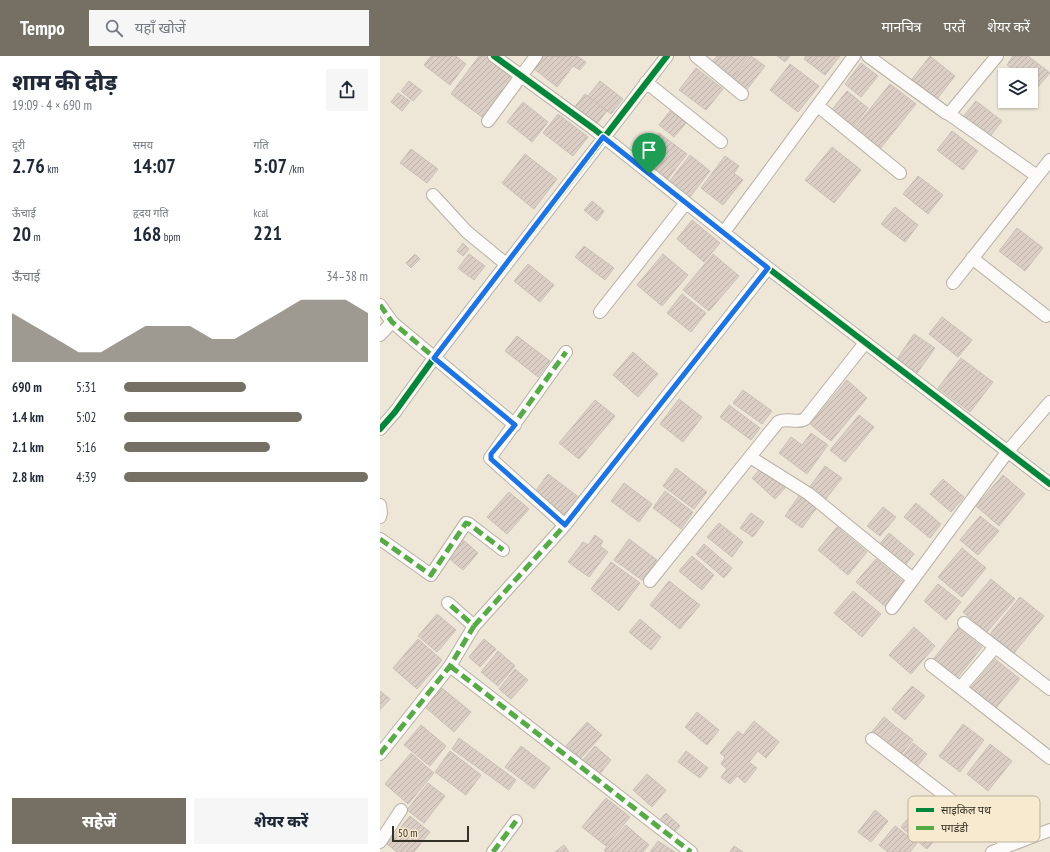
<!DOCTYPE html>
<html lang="hi">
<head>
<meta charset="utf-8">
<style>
  body { margin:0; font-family:"PT Sans Narrow","Noto Sans Devanagari",sans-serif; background:#f6f6f7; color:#1f2937; height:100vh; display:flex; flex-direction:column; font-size:15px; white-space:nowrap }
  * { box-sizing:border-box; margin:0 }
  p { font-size:13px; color:#747a83 }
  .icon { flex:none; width:22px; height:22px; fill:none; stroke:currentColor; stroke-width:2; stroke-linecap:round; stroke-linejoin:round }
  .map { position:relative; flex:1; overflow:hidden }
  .side { display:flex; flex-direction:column; background:#fff; width:380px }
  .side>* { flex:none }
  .buttons { position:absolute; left:618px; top:12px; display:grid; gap:8px }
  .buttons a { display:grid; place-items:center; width:40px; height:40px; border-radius:0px; background:#fff; box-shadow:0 1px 3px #0004; font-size:20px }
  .scale { position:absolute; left:12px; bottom:10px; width:77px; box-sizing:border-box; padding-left:4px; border:2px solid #363126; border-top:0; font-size:11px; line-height:14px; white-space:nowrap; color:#363126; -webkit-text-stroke:3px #f7eace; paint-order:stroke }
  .pin { position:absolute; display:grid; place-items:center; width:34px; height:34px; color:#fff; margin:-41px -17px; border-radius:50% 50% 50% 0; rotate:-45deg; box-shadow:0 0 4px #0007 }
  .pin .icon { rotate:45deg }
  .round { display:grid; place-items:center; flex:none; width:42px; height:42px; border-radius:0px; background:#f6f6f7 }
  .overview { display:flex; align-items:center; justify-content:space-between; height:68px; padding:0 12px }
  h1 { font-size:22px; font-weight:800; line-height:30px }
  .metrics { display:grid; grid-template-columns:repeat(3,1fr); gap:6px; height:68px; padding:4px 12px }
  .metrics div { display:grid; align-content:center }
  .metrics b { font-size:20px; font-weight:800 }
  .metrics small { font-size:11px; font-weight:400 }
  .metrics p { font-size:11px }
  .chart { height:112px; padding:8px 12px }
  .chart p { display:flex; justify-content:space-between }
  .chart svg { width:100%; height:72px; margin-top:4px; fill:#767064; opacity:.7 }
  .action { display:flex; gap:8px; margin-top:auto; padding:8px 12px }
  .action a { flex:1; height:46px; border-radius:0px; background:#767064; color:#fff; font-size:16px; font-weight:800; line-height:46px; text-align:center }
  .action a+a { background:#f6f6f7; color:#1f2937 }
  ul { padding:0 12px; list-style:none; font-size:13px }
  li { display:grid; grid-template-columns:64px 48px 1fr; align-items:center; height:30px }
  li i { height:10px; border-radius:5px; background:#767064 }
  header { display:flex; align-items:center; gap:24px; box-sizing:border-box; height:56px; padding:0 20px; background:#767064; color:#fff }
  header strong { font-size:19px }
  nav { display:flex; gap:22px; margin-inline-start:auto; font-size:14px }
  .search { width:280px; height:36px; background:#f6f6f7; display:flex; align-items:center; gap:10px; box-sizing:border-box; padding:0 14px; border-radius:0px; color:#747a83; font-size:15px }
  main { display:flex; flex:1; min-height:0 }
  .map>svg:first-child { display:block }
  .building { fill:url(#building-hatch); stroke:#cac1b8 }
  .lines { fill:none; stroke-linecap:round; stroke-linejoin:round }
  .street-casing { stroke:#b7b1a5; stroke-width:14 }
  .street { stroke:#fcfbf9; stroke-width:12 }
  .quiet { stroke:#55ab44; stroke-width:5; stroke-dasharray:10 5; stroke-linecap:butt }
  .cycleway-casing { stroke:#f7eace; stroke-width:8 }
  .cycleway { stroke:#00873e; stroke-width:6 }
  .route-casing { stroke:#fff; stroke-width:8 }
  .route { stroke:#1a73e8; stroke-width:5 }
  .key { fill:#f7eace; stroke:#bdb29c; stroke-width:1 }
  .key-label { font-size:11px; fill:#363126 }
</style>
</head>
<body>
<header>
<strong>Tempo</strong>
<div class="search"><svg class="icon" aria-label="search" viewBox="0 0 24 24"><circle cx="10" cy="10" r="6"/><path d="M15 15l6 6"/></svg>यहाँ खोजें</div>
<nav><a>मानचित्र</a><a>परतें</a><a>शेयर करें</a></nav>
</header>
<main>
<section class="side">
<div class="overview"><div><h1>शाम की दौड़</h1><p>19:09 · 4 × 690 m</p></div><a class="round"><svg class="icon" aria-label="share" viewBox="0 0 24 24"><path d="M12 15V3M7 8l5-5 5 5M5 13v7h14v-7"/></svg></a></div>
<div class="metrics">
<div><p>दूरी</p><b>2.76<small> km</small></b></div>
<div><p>समय</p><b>14:07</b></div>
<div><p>गति</p><b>5:07<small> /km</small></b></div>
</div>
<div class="metrics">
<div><p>ऊँचाई</p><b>20<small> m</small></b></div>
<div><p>हृदय गति</p><b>168<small> bpm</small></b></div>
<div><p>kcal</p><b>221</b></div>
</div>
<div class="chart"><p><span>ऊँचाई</span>34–38 m</p>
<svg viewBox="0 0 160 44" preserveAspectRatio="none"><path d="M0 44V14L10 22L20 30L30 38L40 38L50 30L60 22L70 22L80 22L90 30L100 30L110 22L120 14L130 6L140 6L150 6L160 14V44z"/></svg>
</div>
<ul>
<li><b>690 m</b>5:31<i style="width:50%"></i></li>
<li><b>1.4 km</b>5:02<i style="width:73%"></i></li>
<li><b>2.1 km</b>5:16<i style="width:60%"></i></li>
<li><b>2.8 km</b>4:39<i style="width:100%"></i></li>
</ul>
<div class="action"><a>सहेजें</a><a>शेयर करें</a></div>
</section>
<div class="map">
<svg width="670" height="796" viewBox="0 0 670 796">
  <defs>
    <pattern id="building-hatch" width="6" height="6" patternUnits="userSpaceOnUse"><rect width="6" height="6" fill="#dbcec5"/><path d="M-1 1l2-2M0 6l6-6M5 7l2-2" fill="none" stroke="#bdb1a9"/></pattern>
  </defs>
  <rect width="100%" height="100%" fill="#eee6d7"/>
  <path class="building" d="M51 0H76L86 8 70 29 44 9Z
    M99 0H105L133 21 102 61 71 38Z
    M162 0H197L206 6 200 14 193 10 177 31 153 12Z
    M337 0H369L350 25 329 9Z
    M371 0 385 10 365 36 351 25Z
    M397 0H410L405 6Z
    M426 0H460L445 19 424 3Z
    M550 0 575 20 557 43 532 23Z
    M633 0H648L670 17 657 32 651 27V19H640L627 9Z
    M481 7 498 20 481 41 465 28Z
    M410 8 439 30 418 56 390 34Z
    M316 12 343 33 326 54 299 34Z
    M29 25 42 35 33 45 21 35Z
    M220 25 243 43 231 58 208 40Z
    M510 28 536 48 499 94 473 74Z
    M467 35 488 52 472 73 450 56Z
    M18 37 30 45 22 55 11 46Z
    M205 38 227 55 215 70 193 53Z
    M596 45 622 65 607 84 581 63Z
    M143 46 168 66 152 86 127 66Z
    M290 55 306 67 294 81 279 69Z
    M178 58 208 81 193 100 163 77Z
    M572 75 598 95 583 114 557 94Z
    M279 77 307 98 287 124 260 102Z
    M452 91 481 114 454 147 425 124Z
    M31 93 58 113 47 127 20 107Z
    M145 98 177 123 154 153 122 127Z
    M310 99 330 115 309 142 289 126Z
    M345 100 359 110 354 117 363 124 343 149 321 132Z
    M538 120 563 139 548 158 523 138Z
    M212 145 224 155 217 165 204 154Z
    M515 151 538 169 525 186 501 168Z
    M312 164 340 187 324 206 297 183Z
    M637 172 663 192 645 215 619 195Z
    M83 187 89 193 83 200 77 195Z
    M204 190 234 212 225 224 195 201Z
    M35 198 40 203 31 212 26 207Z
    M89 198 105 210 94 224 78 212Z
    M283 198 308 219 282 250 257 229Z
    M333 198 359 220 329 255 303 234Z
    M148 208 174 229 160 246 134 225Z
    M302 238 326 257 311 276 287 257Z
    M562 261 592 284 578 301 549 278Z
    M534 278 555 292 535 320 515 306Z
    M137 280 170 305 158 321 125 295Z
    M253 296 278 318 258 341 233 319Z
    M581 302 613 326 590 356 558 332Z
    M467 324 487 342 451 385 430 368Z
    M363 334 392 355 382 368 353 347Z
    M299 343 322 361 303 386 280 368Z
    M215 344 235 360 199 403 179 387Z
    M349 349 380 372 371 384 340 361Z
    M479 359 494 371 465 406 450 394Z
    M431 377 448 389 427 418 399 397 411 381 422 389Z
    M445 410 462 422 445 444 429 432Z
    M382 411 405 432 395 443 372 422Z
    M296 412 327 436 314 453 283 430Z
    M168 418 200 442 187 460 155 436Z
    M623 419 645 438 619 470 596 450Z
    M563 423 584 441 571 456 550 438Z
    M244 427 272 448 259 466 231 445Z
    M285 435 313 456 301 473 273 452Z
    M129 436 149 453 127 478 107 461Z
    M421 437 438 450 422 472 405 460Z
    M536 447 561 468 550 482 524 461Z
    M503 451 516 461 500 480 487 470Z
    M371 457 384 466 373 481 360 472Z
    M600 460 619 475 598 499 580 484Z
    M339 467 363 486 352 501 327 481Z
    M457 471 487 496 468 519 438 494Z
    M509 477 534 498 523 512 498 490Z
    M215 479 223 485 220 490 228 496 209 521 188 506 203 486 208 489Z
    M81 482 98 497 83 514 66 500Z
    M249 483 277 504 262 524 234 504Z
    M324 488 352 512 344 522 316 498Z
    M582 492 606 512 582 541 558 521Z
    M312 500 334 519 322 534 299 515Z
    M496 503 525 527 506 551 476 526Z
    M231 506 260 527 239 555 211 533Z
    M611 523 635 543 607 576 583 556Z
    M289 525 320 549 300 573 270 549Z
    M558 528 581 546 566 564 544 545Z
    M473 535 501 558 482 581 454 557Z
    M640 541 664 560 634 597 610 578Z
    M57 558 76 574 57 596 38 580Z
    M260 563 281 581 271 594 249 576Z
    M534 571 555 590 531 618 509 599Z
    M578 572 602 591 575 625 551 606Z
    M38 583 62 604 37 633 13 612Z
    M104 583 116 593 100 611 89 601Z
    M118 595 135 610 118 630 101 616Z
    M615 603 640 623 615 653 590 633Z
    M135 613 148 624 131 643 119 633Z
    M532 630 545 640 525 664 512 653Z
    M62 632 91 656 74 676 45 651Z
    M0 635 10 643 0 654Z
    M317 656 339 674 327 689 305 671Z
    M504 661 515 670 503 686 491 677Z
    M374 665 399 686 386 702 378 695 369 706 377 712 365 727 357 720 350 728 341 721 347 713 341 708 345 701 340 697 358 675 363 679Z
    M207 666 222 679 201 702 186 690Z
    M583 668 604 684 580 716 559 700Z
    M41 669 66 690 50 710 24 689Z
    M516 671 533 684 520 700 504 687Z
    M79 682 136 724 129 734 72 693Z
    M533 687 547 698 535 713 521 702Z
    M610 688 632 705 608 735 587 718Z
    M141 690 170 712 154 733 125 711Z
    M215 690 231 704 218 720 201 706Z
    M70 695 101 719 86 739 55 716Z
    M306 695 328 712 320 722 298 706Z
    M31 697 54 717 28 748 5 728Z
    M267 718 286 734 272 751 253 734Z
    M48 727 65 740 44 767 27 754Z
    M226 742 250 761 226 790 202 771Z
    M537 751 564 774 547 793 521 771Z
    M495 754 508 765 491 786 478 776Z
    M286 757 300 770 292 779 278 766Z
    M30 760 50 776 34 796H17L7 788Z
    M246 769 269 789 263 796H226L224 794Z
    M515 770 537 787 530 796H508L499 789Z
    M278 785 295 796H270Z
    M184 789 189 796H175Z
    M354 790 363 796H350Z"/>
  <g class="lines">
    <g class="street-casing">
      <path id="street" d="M114 0 214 73 388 212 670 428
        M316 0 362 38
        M488 0 566 57 569 58 617 0
        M266 26 341 86
        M438 50 520 117
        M569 58 657 120
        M108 65 156 0
        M53 139 87 176 126 208
        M344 176 474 0
        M592 202 666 260
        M573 227 670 104
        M0 249 12 266 135 369
        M220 256 305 148
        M0 279 12 266
        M0 373 15 356 54 302 287 0
        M370 401 429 438 533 523
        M0 449 1 457 0 461
        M185 469 110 402 186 296
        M0 483 51 519 86 467 89 468 123 494
        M270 525 398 366C407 361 417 368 425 363L485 287
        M512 552 628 395 670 346
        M584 567 670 633
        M94 570 185 469 388 212
        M551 609 670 702
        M70 610 311 796
        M581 631 615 591
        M492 683 629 789
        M0 698 70 610 94 570 68 547
        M0 786 21 754
        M113 796 136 765
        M612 796 670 774"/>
    </g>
    <use href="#street" class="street"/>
    <path class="quiet" d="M0 249 12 266 135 369
      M185 469 110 402 186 296
      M0 483 51 519 86 467 89 468 123 494
      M94 570 185 469 388 212
      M70 610 311 796
      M0 698 70 610 94 570 68 547
      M113 796 136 765"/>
    <g class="cycleway-casing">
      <path id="cycleway" d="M114 0 214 73 388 212 670 428
        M0 373 15 356 54 302 287 0"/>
    </g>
    <use href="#cycleway" class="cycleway"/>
  </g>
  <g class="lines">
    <g class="route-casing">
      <path id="route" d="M223 81 388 212 185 469 111 403V398L135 369 54 302Z"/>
    </g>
    <use href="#route" class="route"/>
  </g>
  <rect x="528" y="740" width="132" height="46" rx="6" class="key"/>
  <rect x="536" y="752" width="18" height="4" fill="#00873e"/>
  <rect x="536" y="770" width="18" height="4" fill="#55ab44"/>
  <g class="key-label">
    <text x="561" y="758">साइकिल पथ</text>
    <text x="561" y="776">पगडंडी</text>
  </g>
</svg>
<div class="buttons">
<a><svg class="icon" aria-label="layers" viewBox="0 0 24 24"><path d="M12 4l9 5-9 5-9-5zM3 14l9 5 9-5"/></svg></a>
</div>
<div class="scale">50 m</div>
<div class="pin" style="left:269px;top:118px;background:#1e9e55"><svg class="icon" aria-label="arrive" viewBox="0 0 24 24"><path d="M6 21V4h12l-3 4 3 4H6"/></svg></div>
</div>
</main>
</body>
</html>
